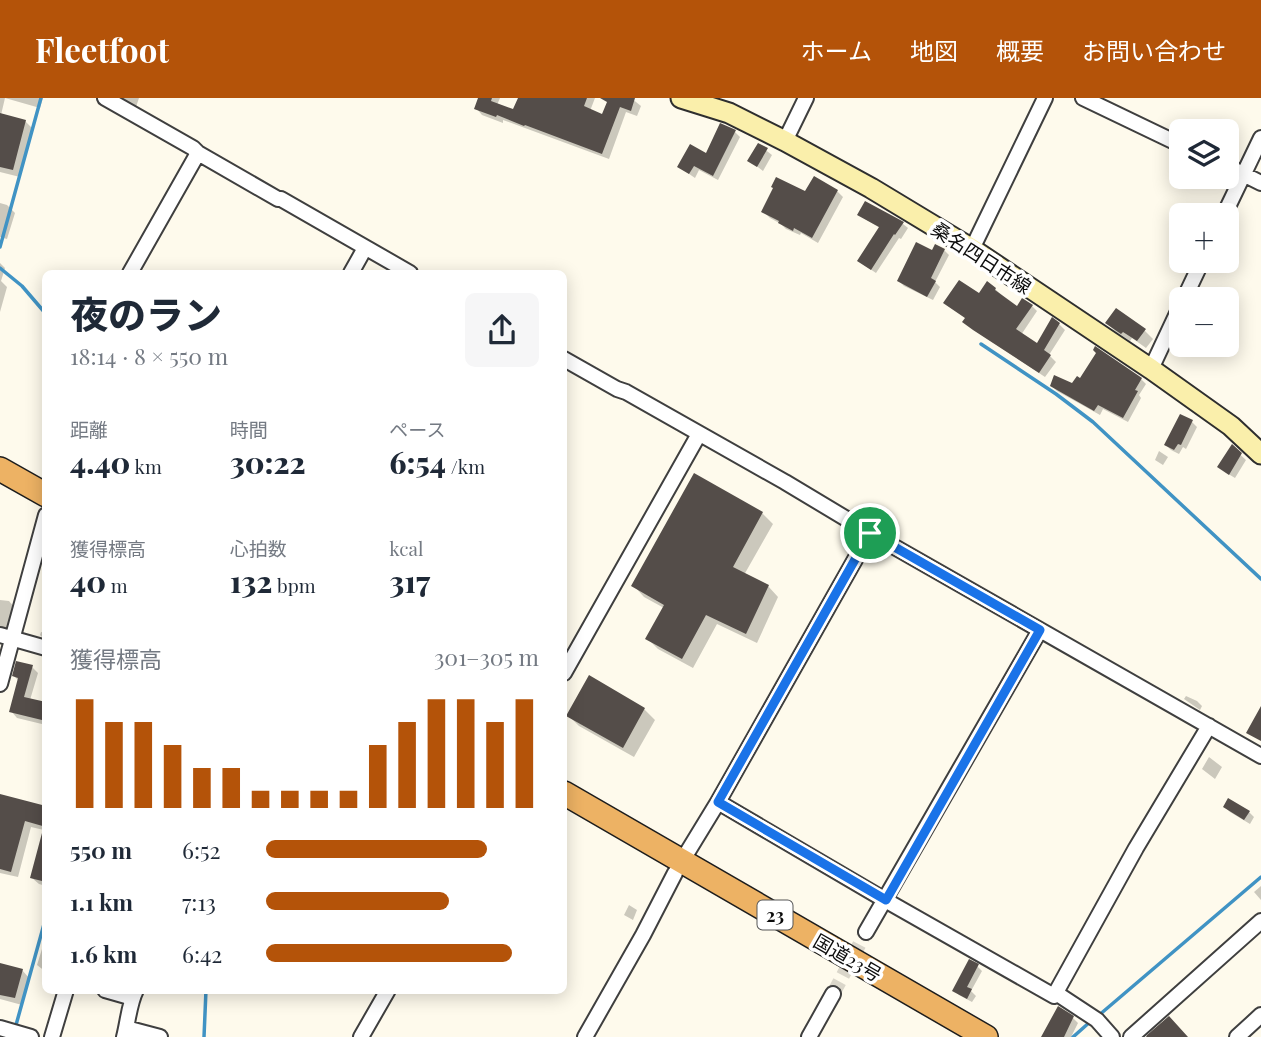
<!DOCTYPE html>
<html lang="ja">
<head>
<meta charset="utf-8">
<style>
  body { margin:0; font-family:"Playfair Display","Noto Sans JP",serif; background:#f6f6f7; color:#1f2937; height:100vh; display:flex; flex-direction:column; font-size:26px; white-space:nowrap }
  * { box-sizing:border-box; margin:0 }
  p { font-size:23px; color:#747a83 }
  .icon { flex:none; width:38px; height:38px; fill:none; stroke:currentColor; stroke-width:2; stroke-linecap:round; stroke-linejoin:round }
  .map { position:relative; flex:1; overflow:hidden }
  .details { position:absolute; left:42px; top:172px; width:525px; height:724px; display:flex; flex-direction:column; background:#fff; border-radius:10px; box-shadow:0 4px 18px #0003 }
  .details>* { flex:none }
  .tools { position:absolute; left:1169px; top:21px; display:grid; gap:14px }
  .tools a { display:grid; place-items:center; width:70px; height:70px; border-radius:10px; background:#fff; box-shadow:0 4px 18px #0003; font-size:35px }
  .pin { position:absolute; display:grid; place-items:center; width:60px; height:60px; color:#fff; margin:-30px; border:4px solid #fff; border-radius:50%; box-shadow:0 2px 7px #0007 }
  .round { display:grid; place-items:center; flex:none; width:74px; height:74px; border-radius:10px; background:#f6f6f7 }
  .summary { display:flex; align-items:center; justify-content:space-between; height:119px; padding:0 28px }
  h1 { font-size:38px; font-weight:800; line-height:52px }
  .metrics { display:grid; grid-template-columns:repeat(3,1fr); gap:10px; height:119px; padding:7px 28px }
  .metrics div { display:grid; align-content:center }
  .metrics b { font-size:30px; font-weight:800 }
  .metrics small { font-size:19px; font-weight:400 }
  .metrics p { font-size:19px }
  .chart { height:196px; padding:14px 28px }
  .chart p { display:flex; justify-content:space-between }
  .chart svg { width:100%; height:126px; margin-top:7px; stroke:#b45309; stroke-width:6 }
  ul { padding:0 28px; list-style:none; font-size:23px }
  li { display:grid; grid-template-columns:112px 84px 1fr; align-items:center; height:52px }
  li i { height:18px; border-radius:9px; background:#b45309 }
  header { display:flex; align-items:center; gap:42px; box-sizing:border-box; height:98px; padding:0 35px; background:#b45309; color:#fff }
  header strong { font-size:33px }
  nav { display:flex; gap:38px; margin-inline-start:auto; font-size:24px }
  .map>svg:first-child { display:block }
  .shadow { fill:#0003 }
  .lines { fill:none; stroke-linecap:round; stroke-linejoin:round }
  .stream { stroke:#4093c4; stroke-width:3.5 }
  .building { fill:#544d49 }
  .minor-tunnel { stroke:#dad6ca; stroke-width:14; stroke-dasharray:14 7; stroke-linecap:butt }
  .minor-casing { stroke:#3f3f3f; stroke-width:18 }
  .secondary-casing { stroke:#2e2e2e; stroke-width:23 }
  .trunk-casing { stroke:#1d1d1d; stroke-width:26 }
  .minor { stroke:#fff; stroke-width:14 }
  .secondary { stroke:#faefab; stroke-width:19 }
  .trunk { stroke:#edb264; stroke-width:23 }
  .route-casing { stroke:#fff; stroke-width:14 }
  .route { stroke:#1a73e8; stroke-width:9 }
  .labels { text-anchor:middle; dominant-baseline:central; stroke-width:7; stroke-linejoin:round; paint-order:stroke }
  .shield { fill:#fff; stroke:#555; stroke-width:2 }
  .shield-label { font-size:18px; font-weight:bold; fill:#0c0c0c }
  .street-label { font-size:19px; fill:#0c0c0c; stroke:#fff }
</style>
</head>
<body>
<header>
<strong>Fleetfoot</strong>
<nav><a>ホーム</a><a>地図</a><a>概要</a><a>お問い合わせ</a></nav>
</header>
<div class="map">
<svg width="1261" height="939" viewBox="0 0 1261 939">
  <rect width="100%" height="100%" fill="#fefaec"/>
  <path class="shadow" d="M0 0H43L40 10 5 0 1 17 25 23 32 30 20 79 0 74Z
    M120 0H139L136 9Z
    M483 0H500L497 7 514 14 519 0H595L590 13 603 18 610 0H631L641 8 637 18 626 14 609 61 503 22V25L482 17 476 10Z
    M735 34 740 39 718 82 699 72 695 80 679 69 706 57Z
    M759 47 772 57 763 73 750 63Z
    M837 93 843 99 818 145 801 135 800 137 786 131 781 126 770 120 764 114 806 96Z
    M0 105 7 107 15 115 7 141 0 139Z
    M860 116 903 126 908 130 901 141 899 140 876 175 864 167 880 130 865 121Z
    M944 152 949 157 935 184 940 189 933 202 904 188 899 183 933 154Z
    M0 165 5 170 1 183 7 189 0 214Z
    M995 191 1017 211 1032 208 1037 213 1021 237 1037 248 1059 226 1065 232 1049 257 1056 264 1045 279 970 229 979 197Z
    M1107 225 1145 233 1153 241 1146 250 1132 240 1130 243 1115 233Z
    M1141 281 1146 286 1139 297 1141 300 1128 324 1103 311 1100 317 1057 293 1052 288H1073Z
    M1192 324 1197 329 1186 351 1183 349 1179 356 1171 352 1166 347Z
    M1232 349 1246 362 1235 380 1225 374Z
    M1159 353 1168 359 1163 367 1155 362Z
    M695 378 762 415 773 426 744 477 768 488 778 499 757 545 717 526 693 570 658 551 647 540 664 510 644 499 634 488Z
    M0 502 9 503 15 510 12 534 0 537Z
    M41 534 46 535V543L40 537Z
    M32 569 38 575 30 602 46 606V627L17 620 11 613 19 583 14 578Z
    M1186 598 1197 603 1202 608 1200 612 1184 601Z
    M644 611 655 622 634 659 579 628 568 617Z
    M1209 659 1222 669 1215 681 1202 671Z
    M0 697 46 710V788L39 786 32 780 44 732 31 729 18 779 0 775Z
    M1225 709 1249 714 1254 719 1250 726 1230 714Z
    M1261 788V802L1254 794Z
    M629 807 637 812 633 822 624 817Z
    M46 838V874L37 867Z
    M0 867 22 872 30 881 22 907 0 901Z
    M977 868 982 873 971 893 976 898 972 904 959 897 954 892Z
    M1073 920 1078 925 1071 939H1047Z"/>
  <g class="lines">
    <path class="stream" d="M0 149 41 0
      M0 170 22 188 46 216
      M981 246 1056 296 1093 324 1261 481
      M1098 918 1261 779
      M16 927 46 819
      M204 939 206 892
      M1073 939 1091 923"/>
  </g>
  <path class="building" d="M478 0H492L491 3 513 11 518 0H587L584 8 602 16 607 4 600 0H635L631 13 620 9 602 56 525 27 524 28 497 17 496 19 474 11Z
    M0 15 26 22 13 72 0 69Z
    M720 25 736 32 713 78 694 68 689 76 677 69 690 46 706 55Z
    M758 45 768 50 757 69 747 63Z
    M814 78 838 92 812 140 794 130 793 133 778 125 779 123 761 114 773 90 771 89 776 79 805 93Z
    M865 103 904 124 895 137 894 136 871 172 857 163 879 129 857 117Z
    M916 144 932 152 935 146 945 151 931 180 936 183 927 199 897 183Z
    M959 182 979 195 987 183 996 190 995 192 1017 208 1022 200 1033 207 1016 231 1037 245 1052 219 1060 225 1044 252 1051 257 1039 275 973 232 962 224 965 220 943 205Z
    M1116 210 1146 231 1137 243 1123 234 1121 236 1105 225Z
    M1095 248 1142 280 1135 292 1138 293 1123 320 1098 307 1094 313 1050 288 1054 277 1072 285 1077 278 1080 280 1096 255 1093 252Z
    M1180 316 1193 322 1181 347 1178 346 1174 352 1164 347Z
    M1232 346 1242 355 1229 377 1217 369Z
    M694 375 763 414 733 469 769 487 746 536 706 517 682 561 645 541 664 507 631 488Z
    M16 563 33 567 24 599 46 604V623L9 614 18 580 12 578Z
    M589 577 645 610 623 650 566 618Z
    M1261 608V643L1246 635Z
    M0 696 46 708V729L25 723 11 774 0 771Z
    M1228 700 1250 713 1244 722 1223 709Z
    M42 735H46V784L30 780Z
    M969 861 979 866 967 889 972 891 967 901 952 893Z
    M0 865 23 871 15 900 0 897Z
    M1058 908 1074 918 1064 939H1041Z
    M1169 918 1188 939H1146L1147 937Z"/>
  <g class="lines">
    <path class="minor-tunnel" d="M833 896 866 834"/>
    <g class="minor-casing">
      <path id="minor" d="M105 0 193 50 198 55 278 101H281L410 175
        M1083 0 1181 47
        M785 43 806 0
        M1227 68 1261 85
        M1224 117 1261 40
        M972 151 1045 0
        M130 175 198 55
        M351 175 365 150
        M1184 201 1202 163
        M564 261 617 291 626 294 785 384 870 435 1261 658
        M1151 271 1181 207
        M0 537 46 550
        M564 575 699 336
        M0 586 46 417
        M718 704 885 802 1054 898 1136 750 1209 628
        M682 763 718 704 870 435
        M866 834 1040 532
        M105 892 126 898 131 901
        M1056 895 1097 922 1112 939
        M0 930 31 939
        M126 930 160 939
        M52 939 66 892
        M124 939C128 924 129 906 136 892
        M361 939 388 892
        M585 939 643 837 675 775
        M809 939 833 896
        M1131 939 1261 823
        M1237 939 1261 917"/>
    </g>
    <g class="secondary-casing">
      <path id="secondary" d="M681 0 729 15 785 43 871 90 972 151 1151 271 1231 328 1261 356"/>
    </g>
    <g class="trunk-casing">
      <path id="trunk" d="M0 371 46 397
        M564 695 986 939"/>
    </g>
    <use href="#minor" class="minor"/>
    <use href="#secondary" class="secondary"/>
    <use href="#trunk" class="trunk"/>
  </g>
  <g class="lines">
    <g class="route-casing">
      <path id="route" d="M870 435 1040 532 886 802 718 704Z"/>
    </g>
    <use href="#route" class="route"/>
  </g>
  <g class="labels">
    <rect class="shield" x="757.5" y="802.5" width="35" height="29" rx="5"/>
    <g class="shield-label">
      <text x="775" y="817">23</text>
    </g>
    <g class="street-label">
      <text transform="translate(982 159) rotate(33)">桑名四日市線</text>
      <text transform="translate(848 859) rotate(30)">国道23号</text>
    </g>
  </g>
</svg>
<div class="tools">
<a><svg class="icon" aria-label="layers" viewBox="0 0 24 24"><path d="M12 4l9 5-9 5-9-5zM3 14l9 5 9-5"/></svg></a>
<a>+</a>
<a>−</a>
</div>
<div class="pin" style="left:870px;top:435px;background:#1e9e55"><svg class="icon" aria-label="arrive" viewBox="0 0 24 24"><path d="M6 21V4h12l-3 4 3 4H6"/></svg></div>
<section class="details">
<div class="summary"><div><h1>夜のラン</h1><p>18:14 · 8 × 550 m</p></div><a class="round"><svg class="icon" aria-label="share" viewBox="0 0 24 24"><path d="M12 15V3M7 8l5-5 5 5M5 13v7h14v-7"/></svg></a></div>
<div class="metrics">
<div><p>距離</p><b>4.40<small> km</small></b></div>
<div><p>時間</p><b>30:22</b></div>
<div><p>ペース</p><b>6:54<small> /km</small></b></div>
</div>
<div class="metrics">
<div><p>獲得標高</p><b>40<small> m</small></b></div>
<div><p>心拍数</p><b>132<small> bpm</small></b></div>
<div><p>kcal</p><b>317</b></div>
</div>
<div class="chart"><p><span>獲得標高</span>301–305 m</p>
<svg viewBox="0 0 160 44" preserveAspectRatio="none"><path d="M5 44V6M15 44V14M25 44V14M35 44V22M45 44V30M55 44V30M65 44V38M75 44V38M85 44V38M95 44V38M105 44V22M115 44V14M125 44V6M135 44V6M145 44V14M155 44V6"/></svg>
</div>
<ul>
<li><b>550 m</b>6:52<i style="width:81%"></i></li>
<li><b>1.1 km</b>7:13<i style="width:67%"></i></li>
<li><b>1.6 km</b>6:42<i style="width:90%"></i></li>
</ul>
</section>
</div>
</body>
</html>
